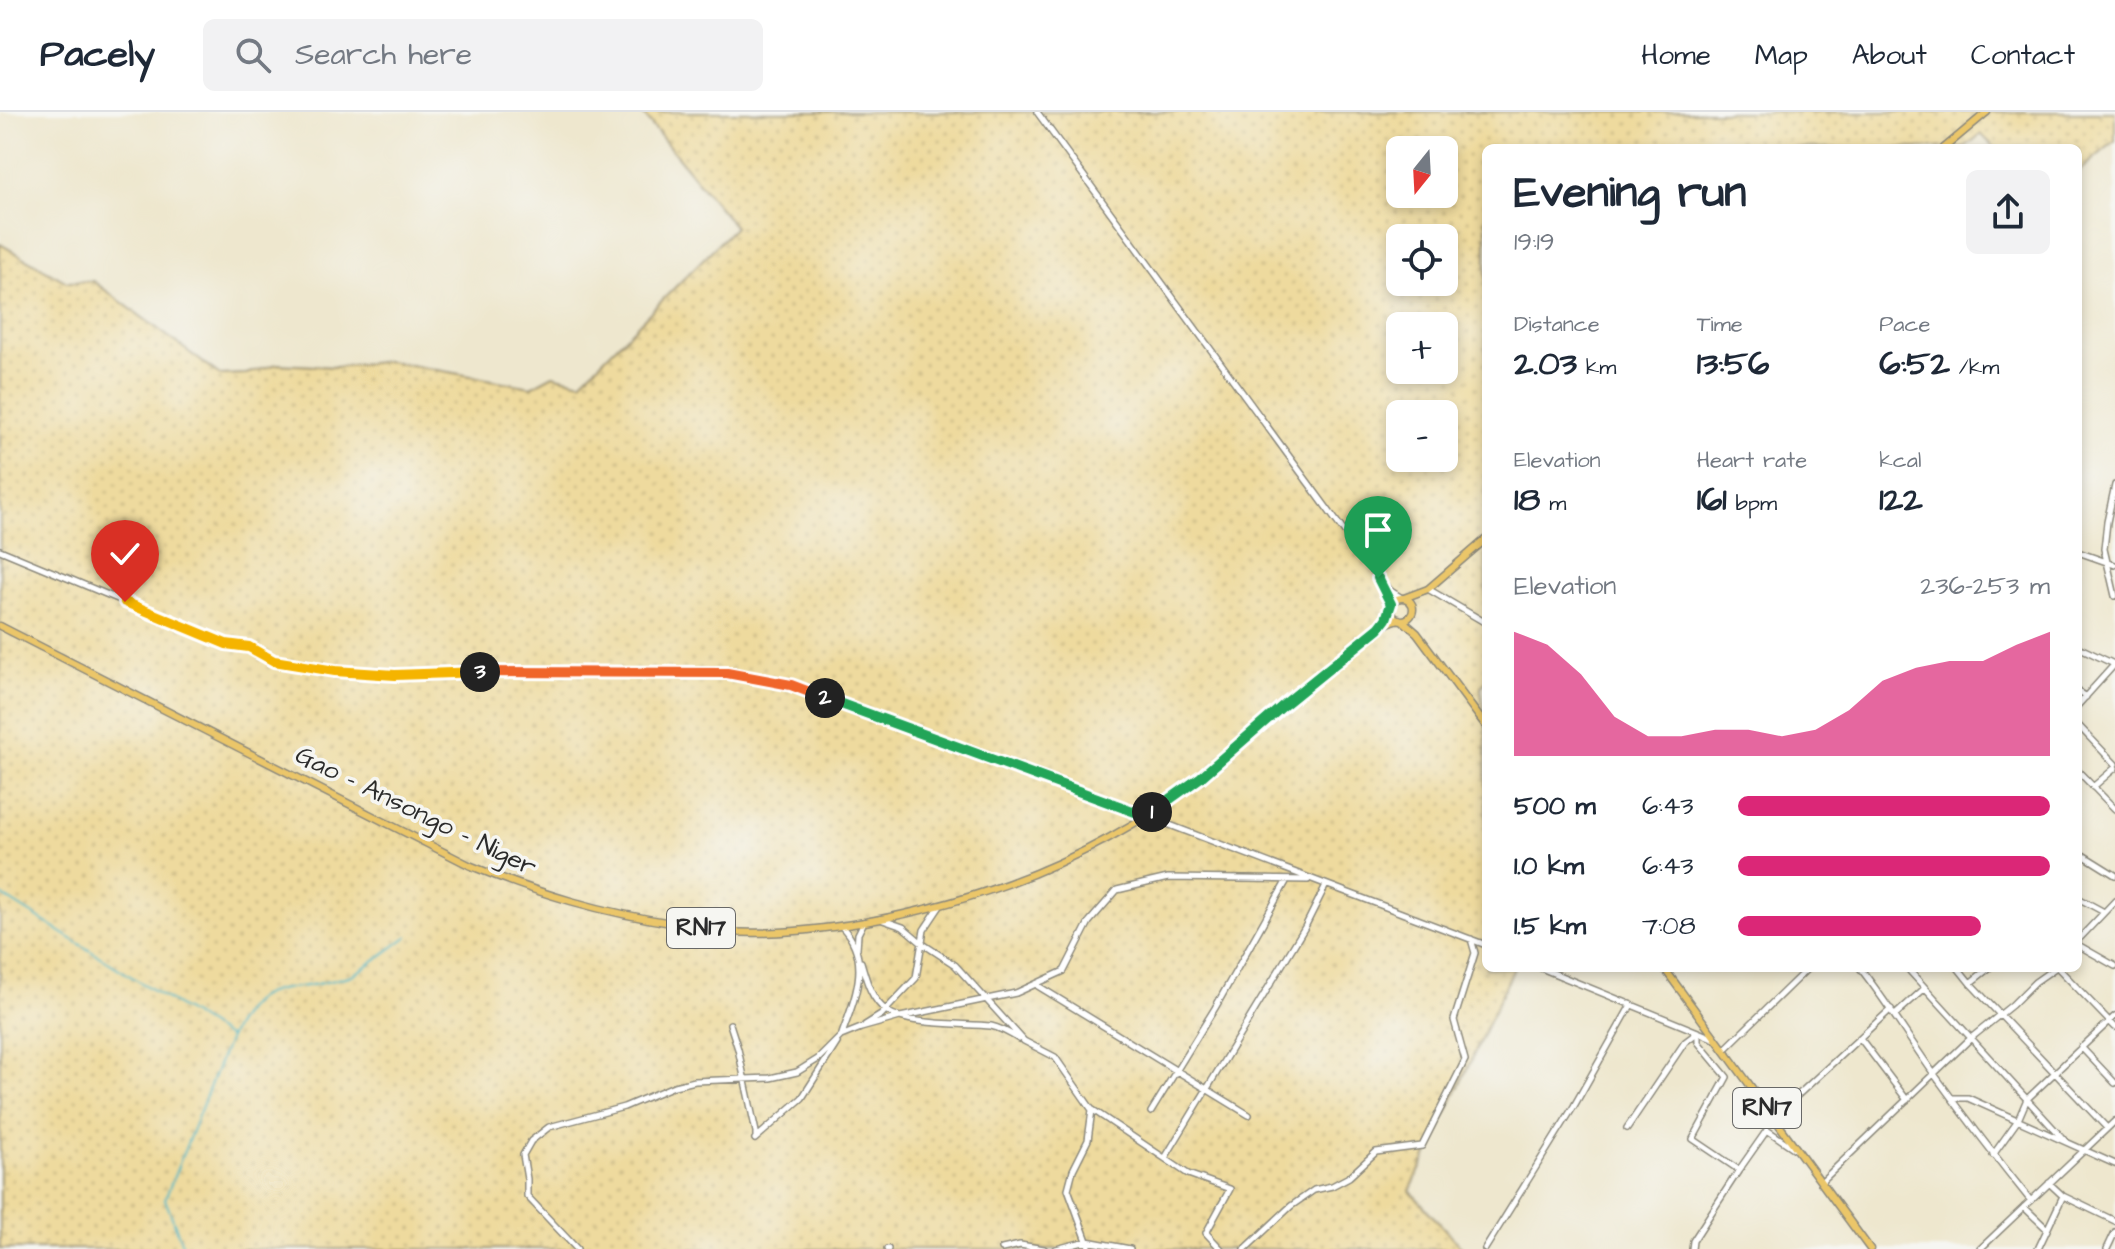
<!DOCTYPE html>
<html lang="en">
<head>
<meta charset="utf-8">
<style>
  body { margin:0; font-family:"Architects Daughter",sans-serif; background:#f2f2f3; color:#1f2937; height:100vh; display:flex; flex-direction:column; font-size:30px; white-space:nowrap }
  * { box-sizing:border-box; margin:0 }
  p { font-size:26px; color:#747a83 }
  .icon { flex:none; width:44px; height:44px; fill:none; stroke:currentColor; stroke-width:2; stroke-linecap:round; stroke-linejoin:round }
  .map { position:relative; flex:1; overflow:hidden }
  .sheet { position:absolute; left:1482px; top:32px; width:600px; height:828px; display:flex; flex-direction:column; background:#fff; border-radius:12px; box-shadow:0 4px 12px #0003 }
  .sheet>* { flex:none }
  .needle { width:52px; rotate:198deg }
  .buttons { position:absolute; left:1386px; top:24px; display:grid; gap:16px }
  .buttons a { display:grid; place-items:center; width:72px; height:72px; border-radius:12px; background:#fff; box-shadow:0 4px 12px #0003; font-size:40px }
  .pin { position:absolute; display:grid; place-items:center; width:68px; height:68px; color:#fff; margin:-82px -34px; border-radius:50% 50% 50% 0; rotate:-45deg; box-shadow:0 0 8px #0007 }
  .pin .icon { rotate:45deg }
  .km { position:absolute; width:40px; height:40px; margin:-20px; border-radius:50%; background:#222; color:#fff; font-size:22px; line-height:40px; text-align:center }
  .round { display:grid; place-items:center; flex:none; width:84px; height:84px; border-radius:12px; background:#f2f2f3 }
  .headline { display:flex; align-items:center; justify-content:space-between; height:136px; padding:0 32px }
  h1 { font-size:44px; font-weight:700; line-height:60px }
  .stats { display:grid; grid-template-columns:repeat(3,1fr); gap:12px; height:136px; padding:8px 32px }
  .stats div { display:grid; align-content:center }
  .stats b { font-size:34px; font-weight:700 }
  .stats small { font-size:22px; font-weight:400 }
  .stats p { font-size:22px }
  .chart { height:224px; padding:16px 32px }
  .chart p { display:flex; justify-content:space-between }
  .chart svg { width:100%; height:144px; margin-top:8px; fill:#db2777; opacity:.7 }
  ul { padding:0 32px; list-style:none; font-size:26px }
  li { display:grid; grid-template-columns:128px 96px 1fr; align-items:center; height:60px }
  li i { height:20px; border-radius:10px; background:#db2777 }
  header { display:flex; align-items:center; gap:48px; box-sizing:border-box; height:112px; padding:0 40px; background:#fff; border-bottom:2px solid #e0e1e3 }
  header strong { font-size:38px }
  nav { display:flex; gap:44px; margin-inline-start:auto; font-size:28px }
  .search { width:560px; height:72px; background:#f2f2f3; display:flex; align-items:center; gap:20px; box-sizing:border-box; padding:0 28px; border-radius:12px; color:#747a83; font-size:30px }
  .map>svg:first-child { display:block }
  .sand { fill:url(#sand-dots); stroke:#8c8264; stroke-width:2; fill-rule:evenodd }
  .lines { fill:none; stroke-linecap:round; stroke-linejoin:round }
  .stream { stroke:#4ab7c5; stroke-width:2 }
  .minor-casing { stroke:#8c897c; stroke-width:8 }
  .major-casing { stroke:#8c897c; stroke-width:9 }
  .minor { stroke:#fff; stroke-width:5 }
  .major { stroke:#ebc669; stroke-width:6 }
  .split-1-casing { stroke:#fff; stroke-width:16 }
  .split-2-casing { stroke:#fff; stroke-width:16 }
  .split-3-casing { stroke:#fff; stroke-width:16 }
  .split-4-casing { stroke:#fff; stroke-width:16 }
  .split-1 { stroke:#22a559; stroke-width:10 }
  .split-2 { stroke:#22a559; stroke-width:10 }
  .split-3 { stroke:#f0652b; stroke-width:10 }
  .split-4 { stroke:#f5b400; stroke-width:10 }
  .labels { text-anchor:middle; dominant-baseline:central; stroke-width:7; stroke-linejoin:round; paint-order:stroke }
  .shield { fill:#f6f6f2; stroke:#686867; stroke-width:2 }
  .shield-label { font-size:24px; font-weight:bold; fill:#2b2b2b }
  .street-label { font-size:26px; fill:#2b2b2b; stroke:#f6f6f2 }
</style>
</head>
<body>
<header>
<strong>Pacely</strong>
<div class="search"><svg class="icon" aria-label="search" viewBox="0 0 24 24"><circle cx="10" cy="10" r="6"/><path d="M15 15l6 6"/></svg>Search here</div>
<nav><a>Home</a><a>Map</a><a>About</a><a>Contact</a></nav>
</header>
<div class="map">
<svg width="2115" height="1137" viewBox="0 0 2115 1137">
  <defs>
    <pattern id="sand-dots" width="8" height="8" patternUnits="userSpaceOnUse" patternTransform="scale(2)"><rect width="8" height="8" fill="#eeda9e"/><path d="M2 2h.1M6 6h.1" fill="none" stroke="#cb8" stroke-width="1.8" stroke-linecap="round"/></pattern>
  </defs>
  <rect width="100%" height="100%" fill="#f6f6f2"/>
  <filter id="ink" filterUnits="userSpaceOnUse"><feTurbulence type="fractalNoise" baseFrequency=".0125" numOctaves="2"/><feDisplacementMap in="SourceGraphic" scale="16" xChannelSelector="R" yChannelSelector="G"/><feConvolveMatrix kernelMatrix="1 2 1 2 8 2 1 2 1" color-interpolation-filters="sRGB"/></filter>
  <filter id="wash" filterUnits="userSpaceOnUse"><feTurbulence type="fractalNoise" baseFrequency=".006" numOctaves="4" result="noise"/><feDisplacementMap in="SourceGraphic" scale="32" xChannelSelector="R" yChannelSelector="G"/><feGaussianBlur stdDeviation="1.8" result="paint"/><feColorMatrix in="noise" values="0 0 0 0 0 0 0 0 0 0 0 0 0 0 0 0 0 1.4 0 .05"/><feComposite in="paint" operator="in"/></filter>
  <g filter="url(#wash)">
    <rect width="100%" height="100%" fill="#eee7ce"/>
    <path class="sand" d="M641 0H2115V29L2078 60V36H1995L1981 22 1964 36H1486V570L1481 574V579L1486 609V856H1514L1410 1079 1463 1137H0V132L67 170 93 169 220 263 246 262 277 252 336 255 388 249 531 275 553 263 581 270 735 115ZM1400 38H1444V82H1400ZM1400 126H1444V170H1400ZM1400 214H1444V258H1400ZM1400 302H1444V346H1400Z"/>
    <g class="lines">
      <path class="stream" d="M0 782 229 926
        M184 1137 165 1087 229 926C259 864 278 884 334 868 340 866 346 865 352 863 371 852 390 837 408 824"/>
    </g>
  </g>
  <g filter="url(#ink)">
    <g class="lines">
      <g class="minor-casing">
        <path id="minor" d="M1037 0 1378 466 1391 479 1402 486
          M2115 373 2107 410 2104 437 2115 484
          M0 438 226 532 249 535 274 549 335 559 395 563 508 559 727 561 791 573 1146 704 1486 833
          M2078 440 2115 453
          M1383 475 1391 492
          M1428 477 1486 511
          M2078 535 2114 552
          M2078 580 2086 585
          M2078 593 2115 552
          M2078 613 2115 652
          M2078 659 2115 697
          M2093 675 2115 656
          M2078 740 2115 763
          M2078 786 2104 800
          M880 807 903 815 923 832 955 853 1024 929 1055 945 1092 998 1088 1028 1073 1058 1068 1077 1090 1137
          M841 814C873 846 855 886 842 922
          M2078 828 2115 789
          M2078 833 2115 854
          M857 837 858 822 864 810
          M861 850C866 867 871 888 887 899 908 914 965 911 991 914 1001 916 1011 922 1019 927
          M1541 856 1715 927
          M1860 856C1887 890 1909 927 1934 962 1965 1005 1997 1047 2031 1089
          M1907 856 2065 1029
          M1958 856 1970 871
          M1989 856 1970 871 2107 1016
          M2058 856 2115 915
          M1038 874 1249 1003
          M1895 903 1925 876
          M730 912 738 937 756 1020V1026
          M865 913 881 903 916 866 924 818 940 794
          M1860 926 1907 988
          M2081 935 2115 971
          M1724 938 1808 856
          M1953 986H1968L2115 1052
          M1785 995 1891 897
          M1093 998 1188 1062 1230 1077 1206 1121 1221 1137
          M1151 1000 1215 896 1287 768
          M1627 1016 1685 930 1697 921
          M755 1027 802 986 837 931
          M1993 1043 2018 1008 2027 987 2115 904
          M1165 1046 1305 815 1326 773
          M1739 1058 1767 1018 1795 1037
          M1821 1070 1971 926 2012 893 2035 870 2055 856
          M2049 1071 2063 1084 2115 1109
          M2024 1095 2047 1117
          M577 1137 527 1084V1067L523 1043 531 1029 549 1015 624 995 674 974 695 969 770 966 797 960 818 947 841 924 861 916 900 905 1016 881 1064 859 1089 810 1117 778 1168 766 1308 768
          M887 1137H888
          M1002 1137 1020 1133 1044 1137
          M1056 1137 1087 1129 1130 1137
          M1245 1137 1291 1094 1314 1078 1332 1074 1349 1065 1376 1040 1422 1034 1465 948 1454 908 1475 841 1471 827
          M1485 1137 1574 994 1631 893
          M1692 1137 1693 1129 1739 1058 1693 1027 1727 965 1698 930V920
          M1980 1137 2115 1009
          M2038 1137 2063 1084
          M2107 1137 2115 1120"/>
      </g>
      <g class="major-casing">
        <path id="major" d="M1944 36 1987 0
          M1391 497a11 11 0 1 1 22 0a11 11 0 1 1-22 0Z
          M1404 486 1428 477 1486 427
          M1402 508 1417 521 1486 614
          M0 514 469 753C539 782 603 801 678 812 694 815 710 819 726 820 773 823 819 818 865 810 987 788 1103 742 1201 665 1229 643 1255 617 1283 594 1303 577 1324 561 1344 544 1361 531 1378 512 1399 507
          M1664 856 1870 1137"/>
      </g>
      <use href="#minor" class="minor"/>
      <use href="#major" class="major"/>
    </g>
  </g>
  <g class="lines" filter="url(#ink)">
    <g class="split-1-casing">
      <path id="split-1" d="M1152 700 1201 665 1285 592 1379 516 1386 507 1391 492 1378 466"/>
    </g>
    <g class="split-2-casing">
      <path id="split-2" d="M825 586 1146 704 1152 700"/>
    </g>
    <g class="split-3-casing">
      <path id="split-3" d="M480 560 727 561 791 573 825 586"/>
    </g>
    <g class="split-4-casing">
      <path id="split-4" d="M125 490 226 532 249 535 274 549 335 559 395 563 480 560"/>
    </g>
    <use href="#split-1" class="split-1"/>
    <use href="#split-2" class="split-2"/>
    <use href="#split-3" class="split-3"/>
    <use href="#split-4" class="split-4"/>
  </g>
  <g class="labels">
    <g class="shield">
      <rect x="667" y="796" width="68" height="40" rx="6"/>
      <rect x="1733" y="976" width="68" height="40" rx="6"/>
    </g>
    <g class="shield-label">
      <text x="701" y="816">RN17</text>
      <text x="1767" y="996">RN17</text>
    </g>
    <g class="street-label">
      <text transform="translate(416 699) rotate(26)">Gao - Ansongo - Niger</text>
    </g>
  </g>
</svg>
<div class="buttons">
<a><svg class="needle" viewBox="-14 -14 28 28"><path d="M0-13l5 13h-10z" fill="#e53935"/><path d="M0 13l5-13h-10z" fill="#747a83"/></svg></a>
<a><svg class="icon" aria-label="locate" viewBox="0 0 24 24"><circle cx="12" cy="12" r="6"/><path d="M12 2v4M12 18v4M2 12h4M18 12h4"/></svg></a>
<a>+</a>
<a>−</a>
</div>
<div class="pin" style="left:1378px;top:466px;background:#1e9e55"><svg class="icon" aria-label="arrive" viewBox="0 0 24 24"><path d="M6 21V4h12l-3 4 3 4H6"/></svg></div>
<div class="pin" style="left:125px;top:490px;background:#d93025"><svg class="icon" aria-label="check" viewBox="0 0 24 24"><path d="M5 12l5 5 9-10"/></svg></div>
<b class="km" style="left:1152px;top:700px">1</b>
<b class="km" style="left:825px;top:586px">2</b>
<b class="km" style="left:480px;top:560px">3</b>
<section class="sheet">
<div class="headline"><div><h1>Evening run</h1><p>19:19</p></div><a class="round"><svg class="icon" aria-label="share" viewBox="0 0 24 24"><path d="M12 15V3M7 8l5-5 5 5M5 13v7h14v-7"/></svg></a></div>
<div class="stats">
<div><p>Distance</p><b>2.03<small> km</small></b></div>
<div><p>Time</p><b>13:56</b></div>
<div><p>Pace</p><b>6:52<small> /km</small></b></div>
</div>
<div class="stats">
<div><p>Elevation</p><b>18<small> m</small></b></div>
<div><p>Heart rate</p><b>161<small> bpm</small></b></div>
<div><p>kcal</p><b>122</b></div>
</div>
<div class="chart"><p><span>Elevation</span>236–253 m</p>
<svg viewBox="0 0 160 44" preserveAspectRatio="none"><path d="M0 44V6L10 10L20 19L30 32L40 38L50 38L60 36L70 36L80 38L90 36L100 30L110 21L120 17L130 15L140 15L150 10L160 6V44z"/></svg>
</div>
<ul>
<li><b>500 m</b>6:43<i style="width:100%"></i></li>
<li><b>1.0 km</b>6:43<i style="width:100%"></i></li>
<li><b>1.5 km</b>7:08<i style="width:78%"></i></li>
</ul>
</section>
</div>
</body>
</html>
